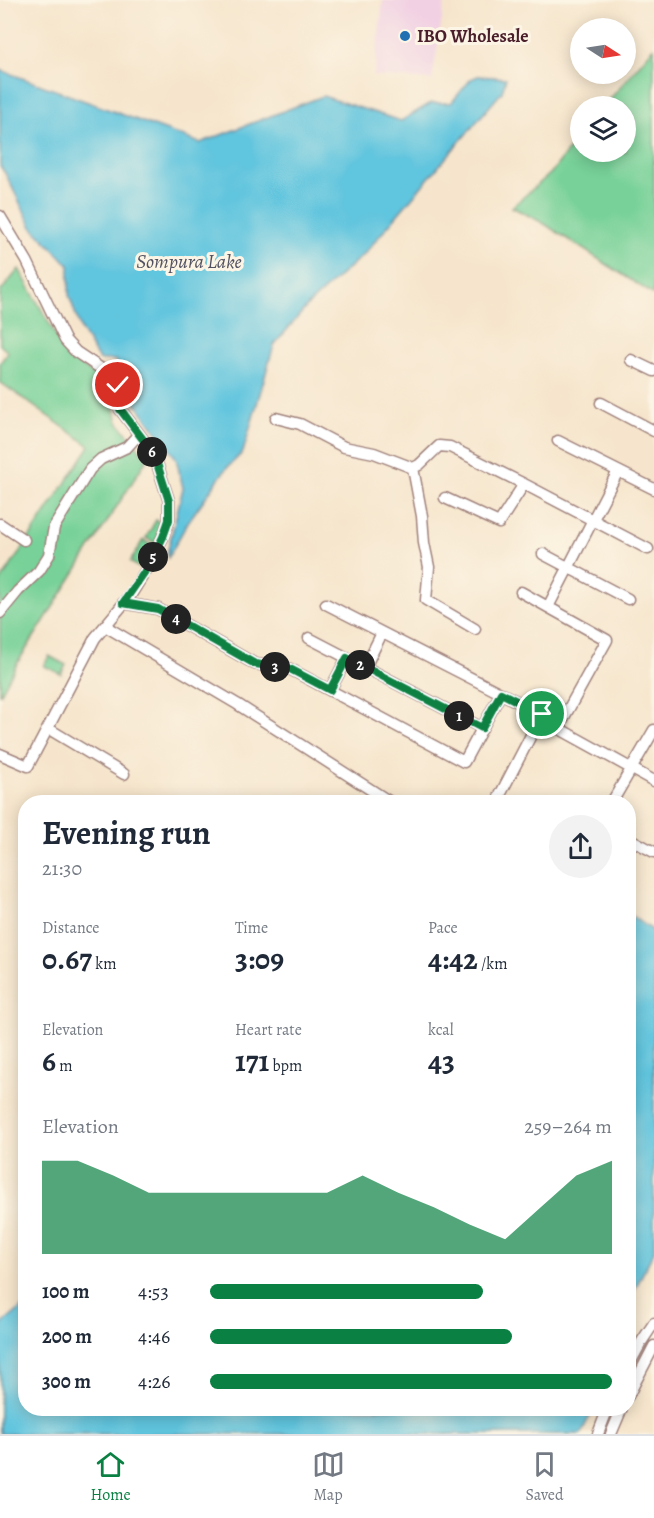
<!DOCTYPE html>
<html lang="en">
<head>
<meta charset="utf-8">
<style>
  body { margin:0; font-family:Alegreya,serif; background:#f2f2f3; color:#1f2937; height:100vh; display:flex; flex-direction:column; font-size:22px; white-space:nowrap }
  * { box-sizing:border-box; margin:0 }
  p { font-size:20px; color:#747a83 }
  .icon { flex:none; width:33px; height:33px; fill:none; stroke:currentColor; stroke-width:2; stroke-linecap:round; stroke-linejoin:round }
  .map { position:relative; flex:1; overflow:hidden }
  .details { position:absolute; left:18px; top:795px; width:618px; height:621px; display:flex; flex-direction:column; background:#fff; border-radius:24px; box-shadow:0 3px 15px #0003 }
  .details>* { flex:none }
  .needle { width:39px; rotate:102deg }
  .fabs { position:absolute; left:570px; top:18px; display:grid; gap:12px }
  .fabs a { display:grid; place-items:center; width:66px; height:66px; border-radius:50%; background:#fff; box-shadow:0 3px 15px #0003; font-size:30px }
  .pin { position:absolute; display:grid; place-items:center; width:51px; height:51px; color:#fff; margin:-26px; border:3px solid #fff; border-radius:50%; box-shadow:0 2px 6px #0007 }
  .km { position:absolute; width:30px; height:30px; margin:-15px; border-radius:50%; background:#222; color:#fff; font-size:16px; line-height:30px; text-align:center }
  .round { display:grid; place-items:center; flex:none; width:63px; height:63px; border-radius:32px; background:#f2f2f3 }
  .summary { display:flex; align-items:center; justify-content:space-between; height:102px; padding:0 24px }
  h1 { font-size:33px; font-weight:700; line-height:45px }
  .metrics { display:grid; grid-template-columns:repeat(3,1fr); gap:9px; height:102px; padding:6px 24px }
  .metrics div { display:grid; align-content:center }
  .metrics b { font-size:30px; font-weight:700 }
  .metrics small { font-size:16px; font-weight:400 }
  .metrics p { font-size:16px }
  .chart { height:168px; padding:12px 24px }
  .chart p { display:flex; justify-content:space-between }
  .chart svg { width:100%; height:108px; margin-top:6px; fill:#0b8043; opacity:.7 }
  ul { padding:0 24px; list-style:none; font-size:20px }
  li { display:grid; grid-template-columns:96px 72px 1fr; align-items:center; height:45px }
  li i { height:15px; border-radius:8px; background:#0b8043 }
  .tabs { display:flex; justify-content:space-around; align-items:center; height:84px; border-top:2px solid #e0e1e3; background:#fff; font-size:16px; color:#747a83 }
  .tabs a { display:grid; justify-items:center; gap:3px }
  .tabs .on { color:#0b8043 }
  .map>svg:first-child { display:block }
  .built { fill:#f1d0e3 }
  .green { fill:#77d198; stroke:#607862; stroke-width:1.5 }
  .water { fill:#60c5de; stroke:#557284; stroke-width:1.5 }
  .lines { fill:none; stroke-linecap:round; stroke-linejoin:round }
  .minor-casing { stroke:#a0827c; stroke-width:13 }
  .minor { stroke:#fff; stroke-width:10 }
  .route-casing { stroke:#fff; stroke-width:12 }
  .route { stroke:#0b8043; stroke-width:8 }
  .poi-dot { fill:#1f6fb2; stroke:#fcf5e5; stroke-width:2 }
  .labels { text-anchor:middle; dominant-baseline:central; stroke-width:6; stroke-linejoin:round; paint-order:stroke }
  .poi-label { font-size:18px; font-weight:bold; fill:#4a1f2b; stroke:#fcf5e5; text-anchor:start }
  .water-label { font-size:20px; font-style:italic; fill:#515161; stroke:#fcf5e5 }
</style>
</head>
<body>
<div class="map">
<svg width="654" height="1434" viewBox="0 0 654 1434">
  <rect width="100%" height="100%" fill="#fcf5e5"/>
  <filter id="ink" filterUnits="userSpaceOnUse"><feTurbulence type="fractalNoise" baseFrequency=".0167" numOctaves="2"/><feDisplacementMap in="SourceGraphic" scale="12" xChannelSelector="R" yChannelSelector="G"/><feConvolveMatrix kernelMatrix="1 2 1 2 8 2 1 2 1" color-interpolation-filters="sRGB"/></filter>
  <filter id="wash" filterUnits="userSpaceOnUse"><feTurbulence type="fractalNoise" baseFrequency=".008" numOctaves="4" result="noise"/><feDisplacementMap in="SourceGraphic" scale="24" xChannelSelector="R" yChannelSelector="G"/><feGaussianBlur stdDeviation="1.35" result="paint"/><feColorMatrix in="noise" values="0 0 0 0 0 0 0 0 0 0 0 0 0 0 0 0 0 1.4 0 .05"/><feComposite in="paint" operator="in"/></filter>
  <g filter="url(#wash)">
    <rect width="100%" height="100%" fill="#f6e5cc"/>
    <path class="built" d="M383 0H445L432 80 374 76Z"/>
    <path class="green" d="M654 47V295L543 223 512 207 551 173 580 135V152H626V106H604Z
      M19 269 67 355 107 384 118 422 147 459 18 662 0 695V582L90 446 0 382V363L8 352 0 345V292Z
      M156 520 160 523V533L155 543 146 538Z
      M143 540 154 547 141 569 130 562Z
      M49 656 66 665 61 674 44 666Z"/>
    <path class="water" d="M0 70 200 143 323 96 401 121 431 103H451L471 79 478 76 506 78 502 92 365 253 308 305 274 345 243 452 225 470 188 522 168 558 167 554 183 488 176 458 125 389 116 360H99L81 330 69 295V265L32 227 5 173 0 166Z
      M628 914 654 931V1251L632 1295 629 1310Z
      M25 1305 26 1408 593 1409 581 1434H0V1326Z"/>
  </g>
  <g filter="url(#ink)">
    <g class="lines">
      <g class="minor-casing">
        <path id="minor" d="M0 216 27 261 65 340 76 352 115 378 120 409 154 454 169 501V520L163 537 148 567 130 596 95 638 28 766 0 754
          M631 360 654 371
          M601 403 654 431
          M276 418 300 424 344 447 374 453 413 468
          M558 441 654 489
          M413 468 419 465 439 446 450 447 524 484 648 549
          M413 468 422 516 424 543 429 567 426 600 475 629
          M445 498 499 523 524 484
          M0 524 24 540
          M543 554 628 599
          M521 592 607 640 558 728 654 781
          M123 603 158 609 255 664 290 669 464 762 501 693
          M326 604 561 724
          M548 607 618 471
          M0 613 18 591 39 571 49 555 54 527 90 469 101 459 127 447 139 434
          M105 626 237 704 390 802
          M309 638 482 728
          M365 667 382 633
          M330 690 347 658
          M49 729 124 774
          M499 797 542 714
          M612 802 654 730
          M628 838 654 852
          M628 1367 642 1341 654 1323
          M628 1396 654 1346
          M598 1434 608 1408
          M611 1434 622 1408"/>
      </g>
      <use href="#minor" class="minor"/>
    </g>
  </g>
  <g class="lines" filter="url(#ink)">
    <g class="route-casing">
      <path id="route" d="M118 385 120 409 154 454 169 501V520L163 537 148 567 123 603 158 609 255 664 290 669 330 690 347 658 482 728 501 693 542 714"/>
    </g>
    <use href="#route" class="route"/>
  </g>
  <circle class="poi-dot" cx="405" cy="36" r="6"/>
  <g class="labels">
    <g class="poi-label">
      <text x="417" y="36">IBO Wholesale</text>
    </g>
    <g class="water-label">
      <text x="189" y="261">Sompura Lake</text>
    </g>
  </g>
</svg>
<div class="fabs">
<a><svg class="needle" viewBox="-14 -14 28 28"><path d="M0-13l5 13h-10z" fill="#e53935"/><path d="M0 13l5-13h-10z" fill="#747a83"/></svg></a>
<a><svg class="icon" aria-label="layers" viewBox="0 0 24 24"><path d="M12 4l9 5-9 5-9-5zM3 14l9 5 9-5"/></svg></a>
</div>
<div class="pin" style="left:542px;top:714px;background:#1e9e55"><svg class="icon" aria-label="arrive" viewBox="0 0 24 24"><path d="M6 21V4h12l-3 4 3 4H6"/></svg></div>
<div class="pin" style="left:118px;top:385px;background:#d93025"><svg class="icon" aria-label="check" viewBox="0 0 24 24"><path d="M5 12l5 5 9-10"/></svg></div>
<b class="km" style="left:459px;top:716px">1</b>
<b class="km" style="left:360px;top:665px">2</b>
<b class="km" style="left:275px;top:667px">3</b>
<b class="km" style="left:176px;top:619px">4</b>
<b class="km" style="left:153px;top:557px">5</b>
<b class="km" style="left:152px;top:452px">6</b>
<section class="details">
<div class="summary"><div><h1>Evening run</h1><p>21:30</p></div><a class="round"><svg class="icon" aria-label="share" viewBox="0 0 24 24"><path d="M12 15V3M7 8l5-5 5 5M5 13v7h14v-7"/></svg></a></div>
<div class="metrics">
<div><p>Distance</p><b>0.67<small> km</small></b></div>
<div><p>Time</p><b>3:09</b></div>
<div><p>Pace</p><b>4:42<small> /km</small></b></div>
</div>
<div class="metrics">
<div><p>Elevation</p><b>6<small> m</small></b></div>
<div><p>Heart rate</p><b>171<small> bpm</small></b></div>
<div><p>kcal</p><b>43</b></div>
</div>
<div class="chart"><p><span>Elevation</span>259–264 m</p>
<svg viewBox="0 0 160 44" preserveAspectRatio="none"><path d="M0 44V6L10 6L20 12L30 19L40 19L50 19L60 19L70 19L80 19L90 12L100 19L110 25L120 32L130 38L140 25L150 12L160 6V44z"/></svg>
</div>
<ul>
<li><b>100 m</b>4:53<i style="width:68%"></i></li>
<li><b>200 m</b>4:46<i style="width:75%"></i></li>
<li><b>300 m</b>4:26<i style="width:100%"></i></li>
</ul>
</section>
</div>
<nav class="tabs">
<a class="on"><svg class="icon" aria-label="home" viewBox="0 0 24 24"><path d="M3 11l9-7 9 7M6 9v11h12V9"/></svg>Home</a>
<a><svg class="icon" aria-label="map" viewBox="0 0 24 24"><path d="M3 6l6-2 6 2 6-2v14l-6 2-6-2-6 2zM9 4v14M15 6v14"/></svg>Map</a>
<a><svg class="icon" aria-label="saved" viewBox="0 0 24 24"><path d="M7 4h10v16l-5-4-5 4z"/></svg>Saved</a>
</nav>
</body>
</html>
